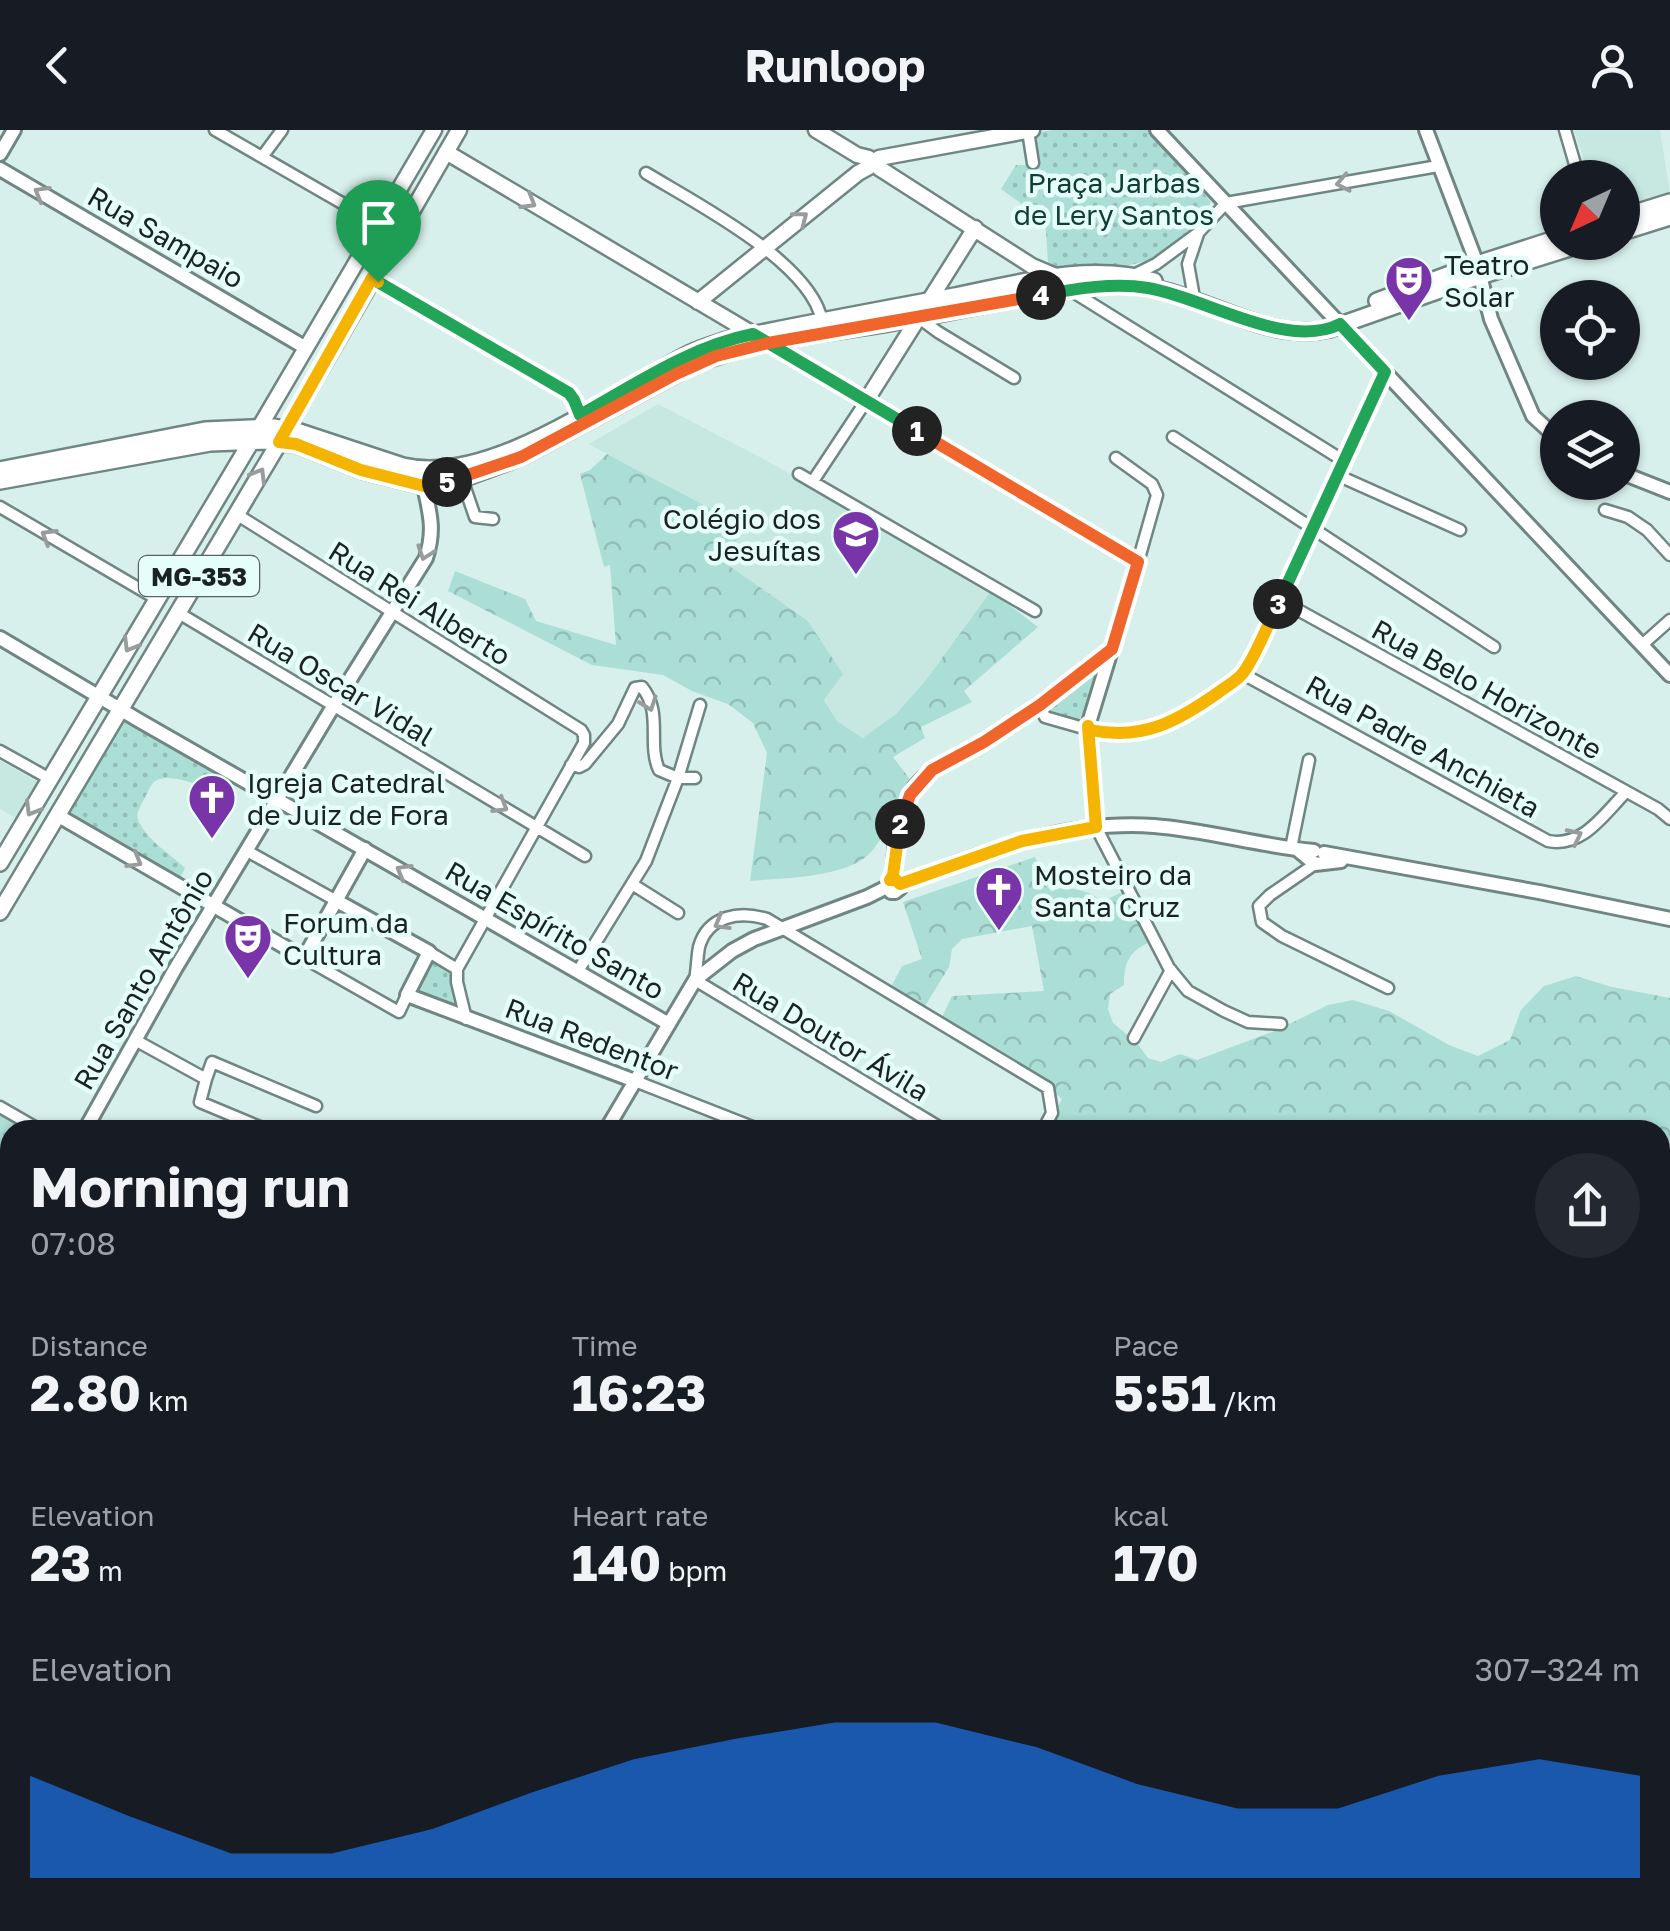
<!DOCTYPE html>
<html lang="en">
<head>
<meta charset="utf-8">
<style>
  body { margin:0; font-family:"Golos Text",sans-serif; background:#242831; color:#f1f3f6; height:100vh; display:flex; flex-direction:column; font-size:38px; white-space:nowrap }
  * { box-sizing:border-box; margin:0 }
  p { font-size:32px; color:#9ea1a6 }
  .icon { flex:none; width:55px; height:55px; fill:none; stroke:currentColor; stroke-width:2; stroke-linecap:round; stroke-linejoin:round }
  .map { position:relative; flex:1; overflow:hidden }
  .panel { position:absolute; left:0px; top:990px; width:1670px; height:812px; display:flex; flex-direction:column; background:#171b24; border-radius:30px 30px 0 0; box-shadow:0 2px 8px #0004 }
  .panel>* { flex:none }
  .needle { width:65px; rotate:224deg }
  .controls { position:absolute; left:1540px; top:30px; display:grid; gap:20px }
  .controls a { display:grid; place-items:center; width:100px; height:100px; border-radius:50%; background:#171b24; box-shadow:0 2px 8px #0004; font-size:50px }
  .pin { position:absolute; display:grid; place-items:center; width:85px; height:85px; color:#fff; margin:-102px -42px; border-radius:50% 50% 50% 0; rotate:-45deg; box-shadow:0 0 10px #0007 }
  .pin .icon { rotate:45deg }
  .km { position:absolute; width:50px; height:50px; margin:-25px; border-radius:50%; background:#222; color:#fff; font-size:28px; line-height:50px; text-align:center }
  .round { display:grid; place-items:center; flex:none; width:105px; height:105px; border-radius:52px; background:#242831 }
  .headline { display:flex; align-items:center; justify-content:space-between; height:170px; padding:0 30px }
  h1 { font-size:55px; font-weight:700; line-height:75px }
  .stats { display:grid; grid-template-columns:repeat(3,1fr); gap:15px; height:170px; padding:10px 30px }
  .stats div { display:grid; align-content:center }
  .stats b { font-size:50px; font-weight:700 }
  .stats small { font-size:28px; font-weight:400 }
  .stats p { font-size:28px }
  .chart { height:280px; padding:20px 30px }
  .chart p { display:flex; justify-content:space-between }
  .chart svg { width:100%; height:180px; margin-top:10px; fill:#1a73e8; opacity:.7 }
  header { display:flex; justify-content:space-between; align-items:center; height:130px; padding:0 30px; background:#171b24; font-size:45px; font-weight:700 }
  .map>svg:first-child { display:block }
  .built { fill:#c6e8e1 }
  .green { fill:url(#green-dots) }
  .forest { fill:url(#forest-crowns) }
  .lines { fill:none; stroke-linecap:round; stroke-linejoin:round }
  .minor-casing { stroke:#708682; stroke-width:15 }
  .tertiary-casing { stroke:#708682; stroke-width:18 }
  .secondary-casing { stroke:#708682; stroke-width:19 }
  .primary-casing { stroke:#708682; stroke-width:20 }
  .minor { stroke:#fff; stroke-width:10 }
  .tertiary { stroke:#fff; stroke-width:12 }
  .secondary { stroke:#fff; stroke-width:14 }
  .primary { stroke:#fff; stroke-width:15 }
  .oneway { stroke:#989c9c }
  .split-1-casing { stroke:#fff; stroke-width:20 }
  .split-2-casing { stroke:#fff; stroke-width:20 }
  .split-3-casing { stroke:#fff; stroke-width:20 }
  .split-4-casing { stroke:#fff; stroke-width:20 }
  .split-5-casing { stroke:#fff; stroke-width:20 }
  .split-6-casing { stroke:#fff; stroke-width:20 }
  .split-1 { stroke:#22a559; stroke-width:12 }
  .split-2 { stroke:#f0652b; stroke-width:12 }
  .split-3 { stroke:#f5b400; stroke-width:12 }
  .split-4 { stroke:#22a559; stroke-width:12 }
  .split-5 { stroke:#f0652b; stroke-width:12 }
  .split-6 { stroke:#f5b400; stroke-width:12 }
  .labels { text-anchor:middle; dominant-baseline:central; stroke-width:9; stroke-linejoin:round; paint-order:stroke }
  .shield { fill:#e5fef9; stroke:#576562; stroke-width:2.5 }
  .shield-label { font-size:25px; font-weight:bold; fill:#1a2322 }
  .park-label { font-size:28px; fill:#113d37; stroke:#e5fef9 }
  .street-label { font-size:28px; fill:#1a2322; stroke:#e5fef9 }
  .poi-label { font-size:28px; fill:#1a2322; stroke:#e5fef9; text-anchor:start }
</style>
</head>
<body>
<header><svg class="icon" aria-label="back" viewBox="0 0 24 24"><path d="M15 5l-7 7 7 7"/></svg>Runloop<svg class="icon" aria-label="person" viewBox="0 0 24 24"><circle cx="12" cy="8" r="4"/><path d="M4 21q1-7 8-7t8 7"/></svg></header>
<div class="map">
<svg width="1670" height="1801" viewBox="0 0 1670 1801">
  <defs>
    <pattern id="green-dots" width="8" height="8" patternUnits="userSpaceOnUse" patternTransform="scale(2.5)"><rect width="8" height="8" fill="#abded5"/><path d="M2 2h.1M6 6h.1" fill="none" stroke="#93beb7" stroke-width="1.8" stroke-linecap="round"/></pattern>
    <pattern id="forest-crowns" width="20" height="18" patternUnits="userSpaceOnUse" patternTransform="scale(2.5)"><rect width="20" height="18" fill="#abded5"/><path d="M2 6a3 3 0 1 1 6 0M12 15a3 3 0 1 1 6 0" fill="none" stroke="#93beb7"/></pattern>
  </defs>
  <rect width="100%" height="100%" fill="#d8f0ec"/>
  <path class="built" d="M1574 0H1660L1670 64 1623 78 1622 48 1590 47Z
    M658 274 773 334 991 461 926 550 896 584 864 608 837 591 824 569 808 490 724 433 742 398 723 385 589 314Z
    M0 631 38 652 17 689 0 679Z"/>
  <path class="green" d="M1053 0H1149L1211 72C1200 86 1190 102 1176 114 1144 143 1096 136 1056 140L1048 132 1044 75 1022 74 1001 59 1016 35H1038L1034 3Z
    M1091 542 1094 543 1098 548 1085 592 1050 585 1045 580 1047 573Z
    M122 587 230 648 222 663C206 658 167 640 154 652 149 657 146 667 142 673 138 681 135 686 140 694 149 711 171 725 185 738L179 750 64 685Z
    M430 829C459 841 456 858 462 885L417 863V856Z
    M0 981 33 1000H10L9 1117 0 1112Z
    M149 1792 275 1793 270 1801H165L148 1795Z"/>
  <path class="forest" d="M607 324 723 385 743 398 725 433 807 490 843 544 824 570 837 591 863 608 896 584 926 550 991 461 1038 497 964 561 972 572 921 597 925 608 893 627 912 652C899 674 888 701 872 721 850 748 782 748 750 751L767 623 753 593 728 574 692 561 663 545 592 535 448 461 455 441 525 469 536 491 616 515 610 435 604 437 580 344 590 340Z
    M1035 727 1051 762 1064 756C1080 762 1089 759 1102 772L1124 761 1150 812C1129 821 1124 833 1124 855L1110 864 1108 879 1113 893 1137 913 1148 928 1161 932 1180 924 1197 930 1275 901 1328 875 1353 870 1389 881 1449 915 1478 926 1510 910 1521 880 1544 856 1576 846 1612 857 1670 868V1215L1660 1217V1000H1046L1062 969 1030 941 942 887 952 866 1044 861 1032 796 962 809 952 819 949 837 922 881 889 861 902 836 922 829 903 772Z
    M720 1792 794 1793 796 1801H715Z
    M431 1793H620L617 1801H435Z
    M1450 1793H1565L1566 1801H1459Z"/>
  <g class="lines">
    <g class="minor-casing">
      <path id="minor" d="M215 0 387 99 400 100
        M1565 0 1579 48
        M1028 1 1033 33
        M262 27 282 0
        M646 43C695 73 811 132 822 191
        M1134 145 1156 134 1198 103 1226 73 1438 36
        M373 148 569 263 575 270 580 285
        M1070 160 1344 331
        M1193 162 1188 134 1198 104
        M919 188 938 202 1014 248
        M1173 307 1494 517
        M1116 328 1152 354 1157 365 1138 432
        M799 344 1035 481
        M1337 345 1460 400
        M462 349 475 387 493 389
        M813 351 866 271
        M0 377 157 469
        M1605 380 1628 387 1647 400 1670 425
        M236 384 581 600 584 605V613L457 839V852L466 889
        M1280 470 1658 679 1670 689
        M177 482 585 726
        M1642 515 1670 490
        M1243 544 1548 711C1583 718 1604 684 1626 662
        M1040 575 1045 587 1087 599
        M1088 596 1094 601 1113 602 1157 598 1191 582 1243 544 1280 470 1385 242
        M0 621 50 649
        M571 635 579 637 585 634 618 594 635 558 642 557C663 583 647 613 659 640L678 648H695
        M1096 697 1169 838 1188 861 1224 881 1248 892 1281 894
        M1291 718 1309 630
        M247 721 335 770
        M1315 734 1270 765 1259 776 1262 792 1282 806 1388 858
        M632 754 678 783
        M429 822 457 839
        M304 828 399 882 407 865
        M578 841 646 731 678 648 700 575
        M1134 908 1171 840
        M135 910 206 949 212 932 316 976
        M206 949 200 972 267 1000
        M635 951 760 1000
        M0 977 40 1000
        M944 1000 695 850C697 840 697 828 699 817 708 785 740 781 767 789L1048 958 1052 983 1043 1000
        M0 1237 10 1243
        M0 1440 10 1445
        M0 1525 10 1530
        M0 1622 10 1628
        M1660 1768 1670 1767
        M293 1792 300 1801
        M375 1792 389 1801
        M1016 1792 1017 1801
        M1126 1792 1141 1801
        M1348 1792 1362 1801
        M1497 1792 1504 1801
        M1601 1792 1602 1801
        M273 1801 278 1792
        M1244 1801 1249 1792"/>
    </g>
    <g class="tertiary-casing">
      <path id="tertiary" d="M1157 0 1670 545
        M1426 0 1477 134 1491 189 1533 286 1558 309
        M0 24 14 0
        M0 39 306 218
        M866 271 1138 432 1088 596 1096 697
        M1622 343 1670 362
        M0 508 140 591 669 894
        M57 685 304 828 365 719
        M1298 720 1315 734 1341 731
        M1324 723 1539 762 1670 789
        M890 750 893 745C895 717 897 681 915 657 933 634 962 625 985 611 1029 584 1069 552 1110 521
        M887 757 891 762H895L900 758V754C981 724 1065 689 1154 696 1207 700 1260 716 1314 721
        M335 770 429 822 407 865 635 951
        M85 1000 175 839 334 575 426 428C435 400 430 384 424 356
        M606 1000 695 850 732 821 754 809 867 767 887 757 890 750
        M0 1144 10 1127
        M0 1363 10 1368
        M0 1753 10 1756
        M121 1792 141 1799
        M0 1799 10 1780"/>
    </g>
    <g class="secondary-casing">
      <path id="secondary" d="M816 0 857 25 869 28
        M446 22 866 271 975 98
        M879 28 1032 0
        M879 38 1032 136 1058 147
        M698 172 858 43 869 37
        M259 298 434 0
        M287 298 459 0"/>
    </g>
    <g class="primary-casing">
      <path id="primary" d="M1622 87 1670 72
        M1622 102 1670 87
        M1377 171 1477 134 1558 108
        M0 340 205 300 273 297 297 301 403 336C492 357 613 262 691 223 702 218 715 214 727 210 803 194 879 180 955 166 1020 153 1089 132 1154 151
        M0 351 210 313 264 311 296 314 361 340 424 356 462 349 521 327 693 235C760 207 846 202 917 188 958 180 998 172 1038 165 1072 159 1110 152 1145 157 1205 165 1267 213 1329 199L1480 146 1589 112
        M0 733 255 305
        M0 782 283 306"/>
    </g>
    <use href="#minor" class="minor"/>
    <use href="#tertiary" class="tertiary"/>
    <use href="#secondary" class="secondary"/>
    <use href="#primary" class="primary"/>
  </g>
  <defs><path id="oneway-chevron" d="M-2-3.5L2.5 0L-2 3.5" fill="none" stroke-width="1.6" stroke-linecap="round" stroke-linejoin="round" transform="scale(2.5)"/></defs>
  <g class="oneway">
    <use href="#oneway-chevron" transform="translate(1343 53) rotate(169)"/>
    <use href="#oneway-chevron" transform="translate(41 63) rotate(-150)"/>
    <use href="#oneway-chevron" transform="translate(529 72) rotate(31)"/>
    <use href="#oneway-chevron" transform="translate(801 88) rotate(-38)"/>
    <use href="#oneway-chevron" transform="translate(259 345) rotate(-59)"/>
    <use href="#oneway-chevron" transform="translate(48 406) rotate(-149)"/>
    <use href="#oneway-chevron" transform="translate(425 423) rotate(109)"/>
    <use href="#oneway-chevron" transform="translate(130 515) rotate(121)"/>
    <use href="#oneway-chevron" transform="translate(649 574) rotate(70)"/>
    <use href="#oneway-chevron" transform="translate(501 676) rotate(31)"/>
    <use href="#oneway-chevron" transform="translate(32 679) rotate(121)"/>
    <use href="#oneway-chevron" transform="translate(1575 706) rotate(-26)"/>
    <use href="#oneway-chevron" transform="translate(135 731) rotate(30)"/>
    <use href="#oneway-chevron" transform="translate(403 741) rotate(-150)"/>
    <use href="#oneway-chevron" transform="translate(721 793) rotate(150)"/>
  </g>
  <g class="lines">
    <g class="split-1-casing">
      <path id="split-1" d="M378 152 569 263 574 270 580 285C636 254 689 217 753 204L917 301"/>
    </g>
    <g class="split-2-casing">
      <path id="split-2" d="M900 694 910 665 932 640 984 612 1040 575 1112 519 1138 432 917 301"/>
    </g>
    <g class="split-3-casing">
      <path id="split-3" d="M900 694 893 745 890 750H896L900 754 1022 711 1096 697 1088 596 1090 600C1143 611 1178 591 1219 562 1227 556 1238 550 1243 543 1255 528 1269 492 1278 474"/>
    </g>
    <g class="split-4-casing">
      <path id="split-4" d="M1041 165C1075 159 1113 152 1148 158 1204 167 1287 221 1340 194L1385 242 1278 474"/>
    </g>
    <g class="split-5-casing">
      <path id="split-5" d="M447 352 521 327 676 244 716 226 768 213 1041 165"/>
    </g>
    <g class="split-6-casing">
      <path id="split-6" d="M378 152 372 148 279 312 296 314 361 340 424 356 447 352"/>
    </g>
    <use href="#split-1" class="split-1"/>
    <use href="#split-2" class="split-2"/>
    <use href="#split-3" class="split-3"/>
    <use href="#split-4" class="split-4"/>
    <use href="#split-5" class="split-5"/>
    <use href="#split-6" class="split-6"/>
  </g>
  <defs>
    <g id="theatre-pin" transform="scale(2.5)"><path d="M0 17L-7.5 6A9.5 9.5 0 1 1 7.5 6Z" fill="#7834a8" stroke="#e5fef9"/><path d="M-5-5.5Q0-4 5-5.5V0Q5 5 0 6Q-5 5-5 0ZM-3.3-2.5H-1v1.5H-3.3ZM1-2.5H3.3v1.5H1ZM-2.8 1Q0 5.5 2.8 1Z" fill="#fff"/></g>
    <g id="school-pin" transform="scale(2.5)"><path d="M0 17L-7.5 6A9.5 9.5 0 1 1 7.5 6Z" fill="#7834a8" stroke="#e5fef9"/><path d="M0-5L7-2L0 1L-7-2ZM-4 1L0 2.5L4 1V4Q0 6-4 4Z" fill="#fff"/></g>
    <g id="church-pin" transform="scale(2.5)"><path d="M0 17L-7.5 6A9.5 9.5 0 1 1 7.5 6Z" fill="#7834a8" stroke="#e5fef9"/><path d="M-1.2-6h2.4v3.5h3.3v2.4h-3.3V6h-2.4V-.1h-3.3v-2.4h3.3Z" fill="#fff"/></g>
  </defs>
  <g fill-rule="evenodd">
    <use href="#theatre-pin" x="1409" y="150"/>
    <use href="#school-pin" x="856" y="404"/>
    <use href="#church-pin" x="212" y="668"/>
    <use href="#church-pin" x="999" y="760"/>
    <use href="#theatre-pin" x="248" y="808"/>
  </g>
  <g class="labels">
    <rect class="shield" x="139" y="426" width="120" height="40" rx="8"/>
    <g class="shield-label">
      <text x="199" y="446">MG-353</text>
    </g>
    <g class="park-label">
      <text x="1114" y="52">Praça Jarbas<tspan x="1114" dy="32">de Lery Santos</tspan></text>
    </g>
    <g class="street-label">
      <text transform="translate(166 107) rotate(30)">Rua Sampaio</text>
      <text transform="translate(420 473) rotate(32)">Rua Rei Alberto</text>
      <text transform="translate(341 554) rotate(31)">Rua Oscar Vidal</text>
      <text transform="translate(1487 559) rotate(29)">Rua Belo Horizonte</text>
      <text transform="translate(1423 616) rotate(29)">Rua Padre Anchieta</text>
      <text transform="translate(555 800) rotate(30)">Rua Espírito Santo</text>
      <text transform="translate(143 849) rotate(-60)">Rua Santo Antônio</text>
      <text transform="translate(831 906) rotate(31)">Rua Doutor Ávila</text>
      <text transform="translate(592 909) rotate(21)">Rua Redentor</text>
    </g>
    <g class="poi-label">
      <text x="1444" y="134">Teatro<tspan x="1444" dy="32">Solar</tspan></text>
      <text x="821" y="388" text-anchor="end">Colégio dos<tspan x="821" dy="32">Jesuítas</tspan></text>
      <text x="247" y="652">Igreja Catedral<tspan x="247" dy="32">de Juiz de Fora</tspan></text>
      <text x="1034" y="744">Mosteiro da<tspan x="1034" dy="32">Santa Cruz</tspan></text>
      <text x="283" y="792">Forum da<tspan x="283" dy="32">Cultura</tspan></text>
    </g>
  </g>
</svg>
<div class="controls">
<a><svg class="needle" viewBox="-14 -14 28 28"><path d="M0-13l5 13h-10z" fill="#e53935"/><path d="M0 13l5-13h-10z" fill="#9ea1a6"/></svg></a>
<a><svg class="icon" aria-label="locate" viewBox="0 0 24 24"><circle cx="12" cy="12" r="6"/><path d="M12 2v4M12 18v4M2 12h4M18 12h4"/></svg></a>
<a><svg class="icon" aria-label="layers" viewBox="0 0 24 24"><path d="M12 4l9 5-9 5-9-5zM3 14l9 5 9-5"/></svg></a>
</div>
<div class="pin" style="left:378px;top:152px;background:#1e9e55"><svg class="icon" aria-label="arrive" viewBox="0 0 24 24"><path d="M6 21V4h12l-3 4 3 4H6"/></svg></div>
<b class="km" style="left:917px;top:301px">1</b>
<b class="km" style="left:900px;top:694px">2</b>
<b class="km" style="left:1278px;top:474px">3</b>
<b class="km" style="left:1041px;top:165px">4</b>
<b class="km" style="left:447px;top:352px">5</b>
<section class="panel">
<div class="headline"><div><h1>Morning run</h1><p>07:08</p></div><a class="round"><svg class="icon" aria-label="share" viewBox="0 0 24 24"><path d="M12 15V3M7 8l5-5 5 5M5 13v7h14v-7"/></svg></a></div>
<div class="stats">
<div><p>Distance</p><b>2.80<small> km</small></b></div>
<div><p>Time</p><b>16:23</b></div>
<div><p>Pace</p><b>5:51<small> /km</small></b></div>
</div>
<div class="stats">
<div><p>Elevation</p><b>23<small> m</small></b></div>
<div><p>Heart rate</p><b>140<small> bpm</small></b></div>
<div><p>kcal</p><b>170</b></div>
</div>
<div class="chart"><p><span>Elevation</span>307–324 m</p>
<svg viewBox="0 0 160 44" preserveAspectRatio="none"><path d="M0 44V19L10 29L20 38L30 38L40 32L50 23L60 15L70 10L80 6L90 6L100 12L110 21L120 27L130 27L140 19L150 15L160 19V44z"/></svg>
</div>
</section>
</div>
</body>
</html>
